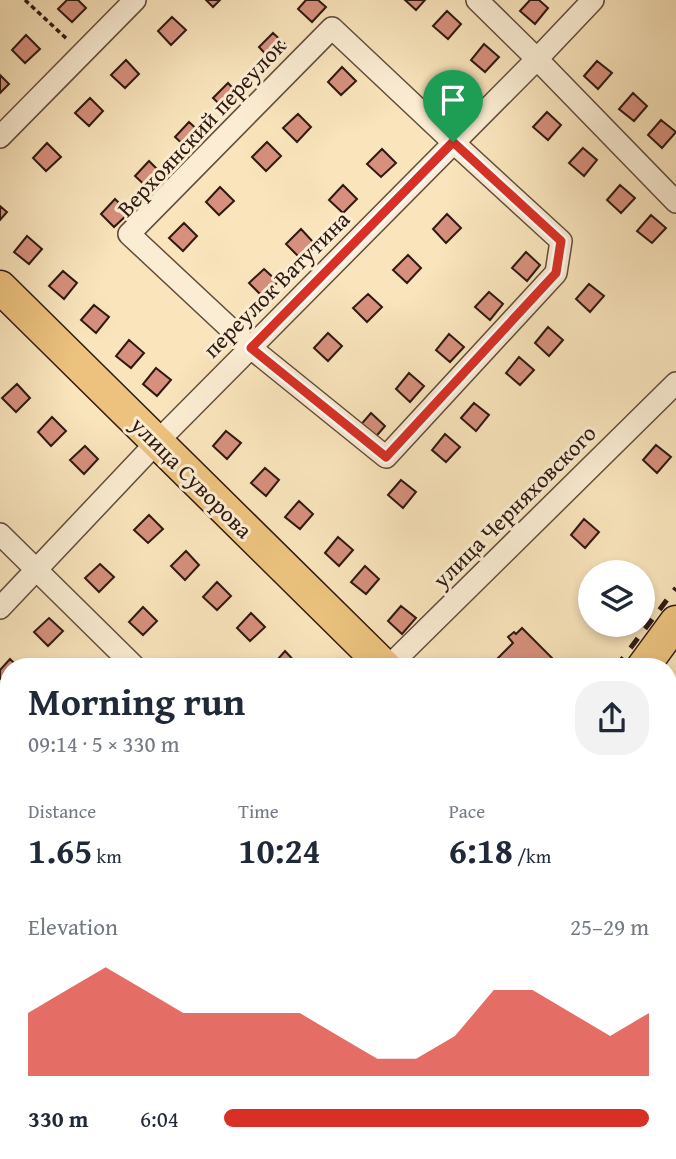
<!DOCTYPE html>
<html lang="en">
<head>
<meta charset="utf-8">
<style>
  body { margin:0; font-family:"Gentium Book Plus",serif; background:#f2f2f3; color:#1f2937; height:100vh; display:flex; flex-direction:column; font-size:26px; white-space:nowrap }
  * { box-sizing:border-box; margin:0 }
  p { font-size:23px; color:#747a83 }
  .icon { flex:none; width:38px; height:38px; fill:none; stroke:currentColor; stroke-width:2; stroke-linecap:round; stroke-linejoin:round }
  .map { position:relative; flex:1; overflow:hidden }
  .drawer { position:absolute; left:0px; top:658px; width:677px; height:502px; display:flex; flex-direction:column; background:#fff; border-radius:28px 28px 0 0; box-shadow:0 4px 10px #0003 }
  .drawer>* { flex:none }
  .fabs { position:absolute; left:578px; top:560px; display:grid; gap:14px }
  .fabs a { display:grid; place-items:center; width:77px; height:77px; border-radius:50%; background:#fff; box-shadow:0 4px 10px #0003; font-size:35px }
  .pin { position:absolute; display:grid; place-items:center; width:60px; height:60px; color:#fff; margin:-72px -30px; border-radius:50% 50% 50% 0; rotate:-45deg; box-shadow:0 0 7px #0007 }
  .pin .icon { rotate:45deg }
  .round { display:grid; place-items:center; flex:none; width:74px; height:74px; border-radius:28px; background:#f2f2f3 }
  .overview { display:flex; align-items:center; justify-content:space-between; height:119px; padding:0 28px }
  h1 { font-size:38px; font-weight:700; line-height:52px }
  .stats { display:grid; grid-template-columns:repeat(3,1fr); gap:10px; height:119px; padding:7px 28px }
  .stats div { display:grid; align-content:center }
  .stats b { font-size:35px; font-weight:700 }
  .stats small { font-size:19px; font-weight:400 }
  .stats p { font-size:19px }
  .chart { height:196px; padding:14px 28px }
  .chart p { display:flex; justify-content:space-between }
  .chart svg { width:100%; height:126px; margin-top:7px; fill:#d93025; opacity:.7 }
  ul { padding:0 28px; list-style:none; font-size:23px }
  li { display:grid; grid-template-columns:112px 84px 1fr; align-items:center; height:52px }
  li i { height:18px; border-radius:9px; background:#d93025 }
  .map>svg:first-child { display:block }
  .building { fill:#d6907d; stroke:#2f1911; stroke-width:2 }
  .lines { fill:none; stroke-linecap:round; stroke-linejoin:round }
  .minor-casing { stroke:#624c3c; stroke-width:24 }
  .tertiary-casing { stroke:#624c3c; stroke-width:28 }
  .primary-casing { stroke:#2f1911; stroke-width:35 }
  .path { stroke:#2f1911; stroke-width:3.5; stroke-dasharray:5 3.5; stroke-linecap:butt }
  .minor { stroke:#fbedd3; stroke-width:21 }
  .tertiary { stroke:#fbedd3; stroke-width:24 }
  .primary { stroke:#ecc27e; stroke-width:32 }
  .rail { stroke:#2f1911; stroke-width:5; stroke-dasharray:12 12; stroke-linecap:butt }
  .route-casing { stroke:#fff; stroke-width:14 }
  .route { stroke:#d93025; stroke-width:9 }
  .labels { text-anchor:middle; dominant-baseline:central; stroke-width:6; stroke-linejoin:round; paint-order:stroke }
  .street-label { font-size:23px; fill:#2f1911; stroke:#fbedd3 }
</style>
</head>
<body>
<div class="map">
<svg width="676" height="1159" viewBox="0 0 676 1159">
  <rect width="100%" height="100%" fill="#f9e4bb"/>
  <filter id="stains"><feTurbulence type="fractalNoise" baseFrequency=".00286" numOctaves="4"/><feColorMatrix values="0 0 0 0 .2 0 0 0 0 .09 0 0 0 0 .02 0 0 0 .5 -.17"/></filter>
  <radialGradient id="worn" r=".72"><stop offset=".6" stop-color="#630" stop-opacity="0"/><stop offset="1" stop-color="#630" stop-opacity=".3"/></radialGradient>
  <path class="building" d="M67 0H78L86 8 72 22 58 9Z
    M206 0H220L213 7Z
    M306 0H318L326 7 312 22 298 9Z
    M405 0H425L416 10Z
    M530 0H539L548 8 535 24 520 11Z
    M447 11 461 24 448 39 433 26Z
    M172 17 186 30 171 45 158 31Z
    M273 33 287 46 272 61 259 47Z
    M26 35 40 49 25 63 12 50Z
    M484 44 499 57 485 72 471 60Z
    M126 60 139 74 125 88 111 75Z
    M597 61 612 73 598 89 584 76Z
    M342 67 356 81 341 95 328 82Z
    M0 75 9 84 0 93Z
    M228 83 241 97 227 111 213 98Z
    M633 93 647 106 634 121 619 109Z
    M90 98 103 111 89 126 75 113Z
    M547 112 561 125 548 140 533 127Z
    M298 114 311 127 297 142 283 128Z
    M661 120 676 132 662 148 648 135Z
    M189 122 203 135 189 150 175 137Z
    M267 142 281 156 266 171 252 157Z
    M47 143 61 157 46 171 33 158Z
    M583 148 597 160 584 176 569 163Z
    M382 149 396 163 381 177 367 164Z
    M149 161 163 175 149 189 135 176Z
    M343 185 357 199 343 213 329 200Z
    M620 185 635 198 621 213 607 200Z
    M220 187 234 201 219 215 206 202Z
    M115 199 129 213 114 227 101 214Z
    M0 206 7 212 0 220Z
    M447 214 461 228 446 243 433 229Z
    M651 215 666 228 652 243 637 231Z
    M184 223 197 236 183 251 169 238Z
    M301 229 314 243 300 258 286 244Z
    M27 236 42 249 29 264 14 252Z
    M526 252 540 265 527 281 512 268Z
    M408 255 421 268 407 283 393 270Z
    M264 269 278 282 263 297 249 283Z
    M63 271 77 283 64 299 49 286Z
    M589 284 604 296 590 312 576 299Z
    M489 292 503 304 490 320 475 307Z
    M368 294 382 307 367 322 353 308Z
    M94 305 109 317 96 333 81 320Z
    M548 327 563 340 549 356 535 343Z
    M328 333 342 346 328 361 314 348Z
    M449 334 464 347 450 362 436 350Z
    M129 340 144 353 131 368 116 356Z
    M519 357 534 370 520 385 506 373Z
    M156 368 171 380 157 396 143 384Z
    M409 373 424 386 410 402 396 389Z
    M17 384 30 398 16 412 2 398Z
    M474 403 489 415 476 431 461 418Z
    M371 413 385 426 372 441 357 429Z
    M52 417 66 431 51 446 38 432Z
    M226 431 241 443 227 459 213 446Z
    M445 434 460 447 446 462 432 450Z
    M656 445 671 457 657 473 643 460Z
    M85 446 98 459 84 474 70 460Z
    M265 468 279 480 266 496 251 483Z
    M401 480 416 492 403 508 388 495Z
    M299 501 313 514 300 529 285 517Z
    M149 515 163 529 148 543 134 530Z
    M584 519 599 532 585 548 571 535Z
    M338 537 353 550 339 566 325 553Z
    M186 551 199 565 185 580 171 566Z
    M100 564 114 577 99 592 85 578Z
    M365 566 379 579 366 594 351 582Z
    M217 582 231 596 217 610 203 597Z
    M401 606 416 618 402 634 388 621Z
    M143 607 157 621 143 635 129 622Z
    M251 613 265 627 250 641 237 628Z
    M49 618 63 631 48 646 34 632Z
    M522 628 561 667H489L513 643 508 637 514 632 516 634Z
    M285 651 298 665 297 667H271Z
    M10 659 18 667H9V687L0 678V670Z
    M0 805 9 814V817L0 826Z
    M6 999 9 1001V1023L5 1027 0 1021V1005Z
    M676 1016V1043L668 1036V1024Z
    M497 1152H501L510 1159H491Z"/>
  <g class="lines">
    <g class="minor-casing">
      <path id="minor" d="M477 0 537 59 676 202
        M332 28 453 142 561 241 556 273 386 457 251 348 129 234Z
        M0 137 135 0
        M0 534 135 667
        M0 608 157 442 537 59 593 0
        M388 667 676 383
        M0 851 9 842
        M0 1068 9 1059
        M668 1110 676 1116
        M124 1152 133 1159
        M429 1152 438 1159"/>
    </g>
    <g class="tertiary-casing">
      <path id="tertiary" d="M668 939 676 946"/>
    </g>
    <g class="primary-casing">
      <path id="primary" d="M0 287 385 667
        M643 667 676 622"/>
    </g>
    <path class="path" d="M25 0 68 40"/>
    <use href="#minor" class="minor"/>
    <use href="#tertiary" class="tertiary"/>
    <use href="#primary" class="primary"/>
    <path class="rail" d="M616 667 676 588
      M668 957 676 953
      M254 1159 259 1152
      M308 1159 318 1152"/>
  </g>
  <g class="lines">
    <g class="route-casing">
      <path id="route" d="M453 142 561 241 556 273 386 457 251 348Z"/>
    </g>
    <use href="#route" class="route"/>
  </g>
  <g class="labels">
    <g class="street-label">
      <text transform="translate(201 127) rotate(-47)">Верхоянский переулок</text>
      <text transform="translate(276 284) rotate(-45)">переулок Ватутина</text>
      <text transform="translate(192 477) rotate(45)">улица Суворова</text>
      <text transform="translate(514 506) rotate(-45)">улица Черняховского</text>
    </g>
  </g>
  <rect width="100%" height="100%" filter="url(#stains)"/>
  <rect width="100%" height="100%" fill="url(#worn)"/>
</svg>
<div class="fabs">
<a><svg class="icon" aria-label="layers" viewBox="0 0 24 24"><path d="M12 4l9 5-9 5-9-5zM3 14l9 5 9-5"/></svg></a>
</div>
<div class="pin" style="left:453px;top:142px;background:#1e9e55"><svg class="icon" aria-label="arrive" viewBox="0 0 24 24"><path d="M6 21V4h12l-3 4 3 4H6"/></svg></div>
<section class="drawer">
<div class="overview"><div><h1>Morning run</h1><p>09:14 · 5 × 330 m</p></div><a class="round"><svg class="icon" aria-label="share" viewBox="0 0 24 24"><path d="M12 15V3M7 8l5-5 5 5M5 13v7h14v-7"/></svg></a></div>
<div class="stats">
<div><p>Distance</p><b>1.65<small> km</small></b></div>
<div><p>Time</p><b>10:24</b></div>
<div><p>Pace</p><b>6:18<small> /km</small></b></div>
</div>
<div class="chart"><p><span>Elevation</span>25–29 m</p>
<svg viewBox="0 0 160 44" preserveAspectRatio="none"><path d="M0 44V22L10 14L20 6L30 14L40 22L50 22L60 22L70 22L80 30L90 38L100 38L110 30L120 14L130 14L140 22L150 30L160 22V44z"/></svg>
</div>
<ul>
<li><b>330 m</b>6:04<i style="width:100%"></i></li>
</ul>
</section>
</div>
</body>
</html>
